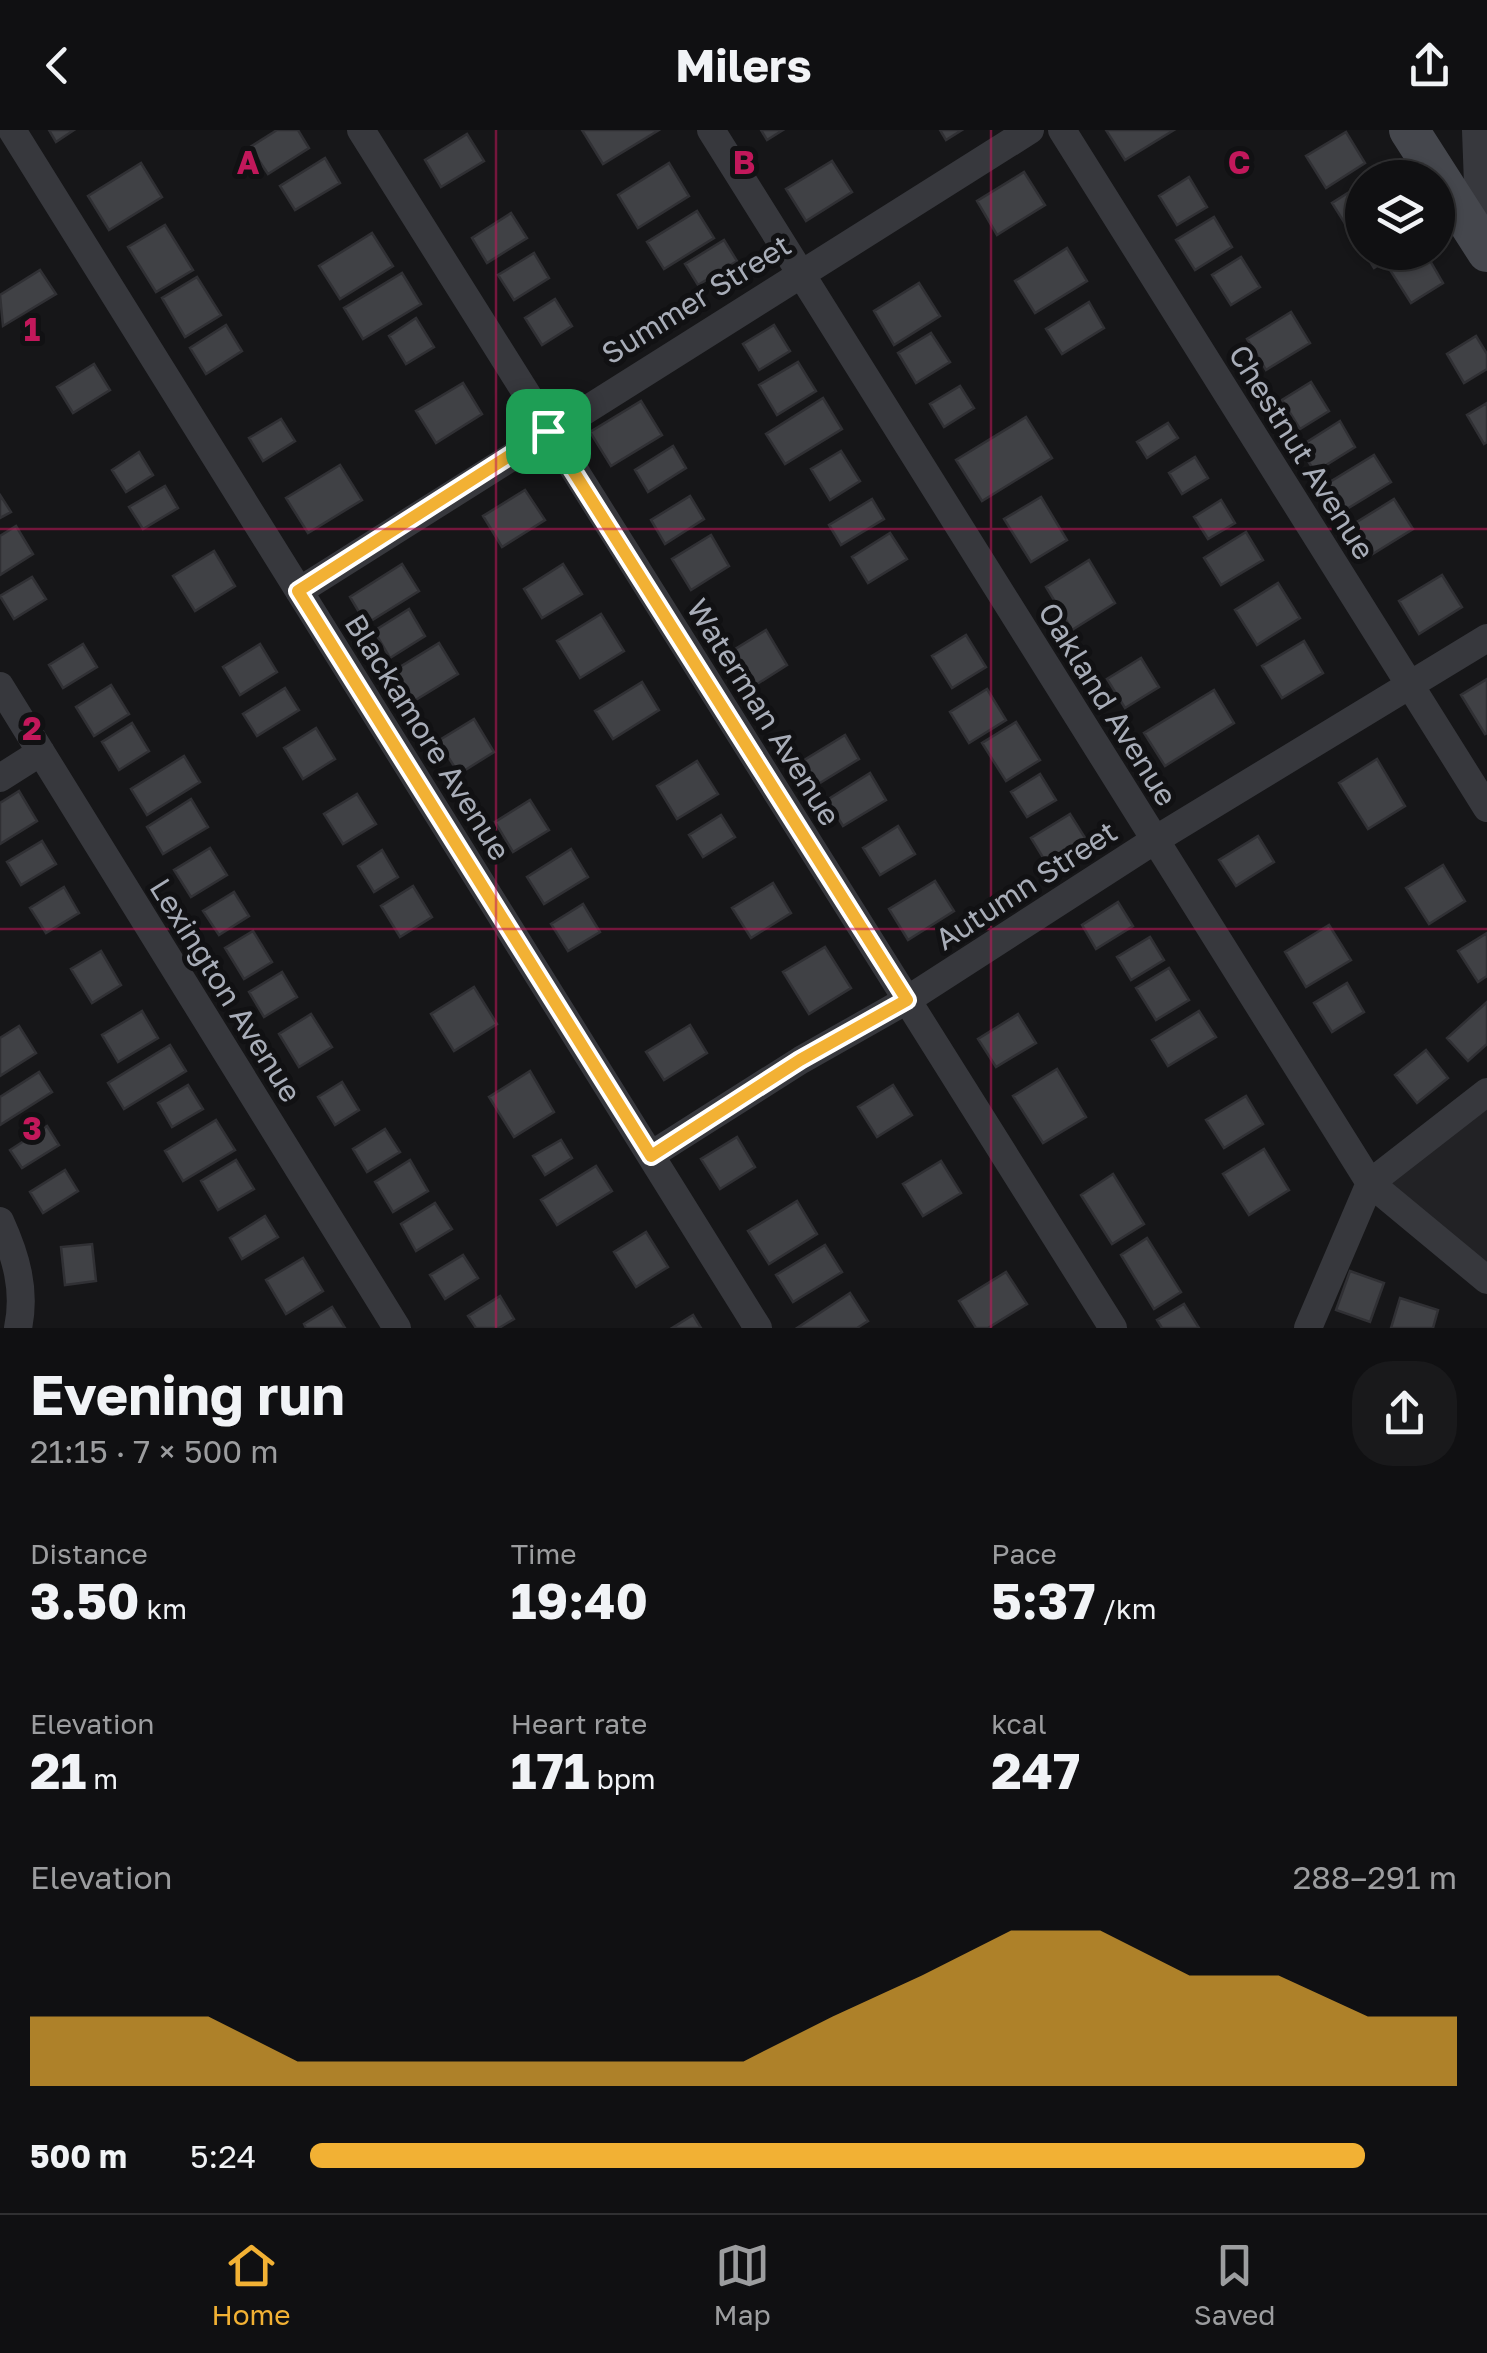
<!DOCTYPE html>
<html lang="en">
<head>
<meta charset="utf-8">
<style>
  body { margin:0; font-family:"Golos Text",sans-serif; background:#19191b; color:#f1f3f6; height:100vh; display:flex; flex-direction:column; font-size:38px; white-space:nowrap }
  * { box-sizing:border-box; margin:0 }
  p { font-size:32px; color:#9c9d9f }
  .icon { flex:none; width:55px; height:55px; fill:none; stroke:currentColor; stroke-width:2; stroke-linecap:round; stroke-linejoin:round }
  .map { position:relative; height:1198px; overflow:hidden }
  .panel { display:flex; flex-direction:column; background:#101012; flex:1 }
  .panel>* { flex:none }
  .buttons { position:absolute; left:1345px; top:30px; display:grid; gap:20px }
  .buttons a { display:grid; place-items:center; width:110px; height:110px; border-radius:50%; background:#101012; box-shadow:0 2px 8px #0004,0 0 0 2px #303032; font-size:50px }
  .pin { position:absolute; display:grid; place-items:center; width:85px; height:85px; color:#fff; margin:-42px; border-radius:20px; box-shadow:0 5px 15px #0006 }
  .round { display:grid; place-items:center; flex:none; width:105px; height:105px; border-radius:40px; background:#19191b }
  .headline { display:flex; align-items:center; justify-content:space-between; height:170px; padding:0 30px }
  h1 { font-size:55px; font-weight:700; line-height:75px }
  .figures { display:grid; grid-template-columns:repeat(3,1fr); gap:15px; height:170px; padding:10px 30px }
  .figures div { display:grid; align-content:center }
  .figures b { font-size:50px; font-weight:700 }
  .figures small { font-size:28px; font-weight:400 }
  .figures p { font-size:28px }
  .chart { height:280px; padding:20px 30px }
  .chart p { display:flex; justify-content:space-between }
  .chart svg { width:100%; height:180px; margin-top:10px; fill:#f2b134; opacity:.7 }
  ul { padding:0 30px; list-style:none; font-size:32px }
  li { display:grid; grid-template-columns:160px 120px 1fr; align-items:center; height:75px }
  li i { height:25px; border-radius:12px; background:#f2b134 }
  header { display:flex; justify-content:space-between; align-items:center; height:130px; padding:0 30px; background:#101012; font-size:45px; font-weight:700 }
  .dock { display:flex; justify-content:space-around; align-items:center; height:140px; border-top:2px solid #303032; background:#101012; font-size:28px; color:#9c9d9f }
  .dock a { display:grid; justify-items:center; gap:5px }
  .dock .active { color:#f2b134 }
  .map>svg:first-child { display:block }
  .built { fill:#222225 }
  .building { fill:#404145; stroke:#303034; stroke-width:2.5 }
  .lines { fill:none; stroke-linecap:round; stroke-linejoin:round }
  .street { stroke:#37383d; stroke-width:28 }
  .secondary { stroke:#45474d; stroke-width:40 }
  .route-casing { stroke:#fff; stroke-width:20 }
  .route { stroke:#f2b134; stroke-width:12 }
  .grid { fill:none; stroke:#c2185b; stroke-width:2.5; stroke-opacity:0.55 }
  .labels { text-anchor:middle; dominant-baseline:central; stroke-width:10; stroke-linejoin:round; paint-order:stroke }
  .street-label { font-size:30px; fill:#a8adb8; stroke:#111113 }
  .grid-label { font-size:32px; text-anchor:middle; font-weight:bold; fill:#c2185b; stroke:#111113; stroke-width:10; stroke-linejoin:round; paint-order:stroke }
</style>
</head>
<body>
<header><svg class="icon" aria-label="back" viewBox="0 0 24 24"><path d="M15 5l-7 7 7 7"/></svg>Milers<svg class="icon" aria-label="share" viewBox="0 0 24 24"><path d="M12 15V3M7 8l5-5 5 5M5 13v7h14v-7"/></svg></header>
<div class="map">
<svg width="1487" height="1198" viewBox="0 0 1487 1198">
  <rect width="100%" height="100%" fill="#161618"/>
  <path class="built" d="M1487 978V1141L1387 1052Z"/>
  <path class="building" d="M49 0H74L56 12Z
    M277 0H298L309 18 268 44 250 17Z
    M582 0H659L603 34Z
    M761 0H783L767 10Z
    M940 0H962L946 10Z
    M1106 0H1174L1125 30Z
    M1346 2 1365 33 1326 58 1306 26Z
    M467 4 484 31 441 57 425 30Z
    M325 28 340 53 295 80 280 56Z
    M832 31 852 62 806 91 786 59Z
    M141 33 162 67 109 100 88 66Z
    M669 33 689 66 638 98 618 65Z
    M1024 42 1045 75 997 105 977 71Z
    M1189 47 1207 77 1177 95 1159 66Z
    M1362 54V91L1349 100 1332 73Z
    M697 81 714 108 664 139 647 112Z
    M511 83 527 108 487 133 472 108Z
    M1214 87 1232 117 1195 140 1176 110Z
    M165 95 193 140 156 162 128 117Z
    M372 103 393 136 340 169 319 136Z
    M724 110 737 131 698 155 685 134Z
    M1067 118 1087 151 1035 183 1015 151Z
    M1364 122H1398L1374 138Z
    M1419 122H1425L1443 153 1411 173 1390 140Z
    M534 123 549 148 514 170 498 145Z
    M1241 127 1260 157 1231 175 1212 145Z
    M40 140 56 164 3 196 0 165Z
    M402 143 421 174 363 209 344 178Z
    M197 147 221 185 185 207 162 168Z
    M919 153 940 186 894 215 874 181Z
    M555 169 572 196 542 215 525 188Z
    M1089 172 1104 198 1062 224 1046 199Z
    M1291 182 1310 213 1266 240 1247 209Z
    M416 188 434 217 406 234 389 206Z
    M226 195 242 221 206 244 190 218Z
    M774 195 790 221 759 240 743 214Z
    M931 203 950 232 916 253 898 223Z
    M1476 206 1487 224V239L1464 253 1447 224Z
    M798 232 816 261 777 285 759 255Z
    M94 234 110 260 73 283 57 257Z
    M1311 252 1329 281 1300 299 1282 270Z
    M463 253 482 284 436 313 416 281Z
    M960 256 974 278 944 297 930 274Z
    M823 268 842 299 785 334 766 304Z
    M641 271 662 305 611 336 590 302Z
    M1487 273V312L1484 314 1467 285Z
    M1026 287 1052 328 982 371 956 330Z
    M281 289 295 311 263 331 249 308Z
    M1340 291 1355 317 1315 342 1299 317Z
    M1168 293 1178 308 1147 328 1137 312Z
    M673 316 686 338 648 362 635 340Z
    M841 321 860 351 830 370 811 339Z
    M139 322 153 345 126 362 112 340Z
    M1374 325 1391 352 1342 382 1325 355Z
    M1195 327 1208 348 1182 364 1169 343Z
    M340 335 362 370 308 403 286 368Z
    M165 356 178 378 143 399 129 377Z
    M525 360 545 390 502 417 483 386Z
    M0 365 11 382 0 388Z
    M690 366 704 389 665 414 651 390Z
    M1041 367 1067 410 1031 432 1004 389Z
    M872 369 884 389 841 415 829 395Z
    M1394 369 1413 399 1371 425 1352 395Z
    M1221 370 1235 393 1208 409 1194 387Z
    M16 396 33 424 0 445V406Z
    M1246 402 1263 430 1221 455 1204 428Z
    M890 403 907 429 868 453 852 427Z
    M711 405 729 436 691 460 672 429Z
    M214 421 235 456 195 481 173 446Z
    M1089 430 1115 473 1072 500 1046 457Z
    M402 434 419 461 366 494 350 467Z
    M563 434 582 464 542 488 524 459Z
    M1442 445 1462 477 1419 504 1399 471Z
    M32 447 46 469 14 489 0 466Z
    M1278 453 1300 488 1257 515 1235 480Z
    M409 479 425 506 390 528 374 501Z
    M601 484 624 521 580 548 557 511Z
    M766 500 787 535 754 556 732 521Z
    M966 505 986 537 952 558 932 526Z
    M1304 511 1323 543 1282 568 1262 536Z
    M439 513 458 544 414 571 395 540Z
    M83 514 97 537 63 558 49 535Z
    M260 514 277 542 240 565 223 537Z
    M1141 528 1159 557 1125 578 1107 549Z
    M1487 549V603L1485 604 1461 565Z
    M642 552 659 580 613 609 595 581Z
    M111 555 129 584 94 606 76 577Z
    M285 558 299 580 257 606 243 584Z
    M987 559 1006 590 969 613 950 582Z
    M1214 560 1234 593 1165 636 1144 603Z
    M474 589 494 622 459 644 438 611Z
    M1016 592 1040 630 1006 651 982 613Z
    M132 593 149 621 119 640 102 612Z
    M316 598 335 629 303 649 284 618Z
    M845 605 859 629 815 656 801 632Z
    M184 626 200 652 147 685 131 659Z
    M1377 629 1405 676 1368 699 1339 653Z
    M697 631 718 664 677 689 657 656Z
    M870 643 886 670 843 696 827 670Z
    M1040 644 1056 670 1027 687 1011 662Z
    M19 661 37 691 0 714V673Z
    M357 664 376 694 343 714 324 684Z
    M191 669 208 697 163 724 147 697Z
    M530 670 549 700 513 722 495 692Z
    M1070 684 1089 714 1050 739 1031 708Z
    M721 685 735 707 703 727 689 705Z
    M898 696 915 724 880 745 863 718Z
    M1258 706 1274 732 1236 756 1219 730Z
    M42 711 56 734 21 755 7 732Z
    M210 718 227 745 191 767 174 740Z
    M571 719 588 747 544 774 527 747Z
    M382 720 398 747 374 762 358 736Z
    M1443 735 1465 771 1429 794 1406 758Z
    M935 751 954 781 908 810 889 779Z
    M773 753 791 783 751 808 732 778Z
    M413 756 432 787 400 807 381 776Z
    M64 757 79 783 46 803 30 778Z
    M234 762 249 786 219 805 203 781Z
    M1118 772 1133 796 1096 819 1082 795Z
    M583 774 600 802 568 821 551 794Z
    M1329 795 1351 830 1306 857 1285 822Z
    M253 801 272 832 244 849 225 818Z
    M1487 803V846L1478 852 1458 821Z
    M1150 807 1164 830 1131 850 1117 827Z
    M825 817 851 858 809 884 783 842Z
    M101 821 121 855 92 873 71 839Z
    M1169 838 1189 870 1156 890 1136 858Z
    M282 842 297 867 264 887 249 862Z
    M1347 853 1364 882 1332 902 1314 873Z
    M474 857 497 894 454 921 431 884Z
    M1487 872V914L1468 931 1447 908Z
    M142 881 158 908 118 932 102 905Z
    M1199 881 1216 907 1168 936 1152 910Z
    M311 884 332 917 299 937 279 904Z
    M1018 884 1036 913 996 937 978 909Z
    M690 895 707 923 664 950 646 922Z
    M19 896 36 923 0 946V908Z
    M170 915 186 941 124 979 108 953Z
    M1426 920 1448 948 1417 973 1395 945Z
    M1057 939 1086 987 1043 1013 1013 966Z
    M530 941 554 982 514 1007 489 967Z
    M39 942 52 962 0 995V967Z
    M342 952 359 980 335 995 318 967Z
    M188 955 203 979 172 997 158 973Z
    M893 955 912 985 877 1007 858 977Z
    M1246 966 1263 994 1224 1018 1206 990Z
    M216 990 235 1020 183 1051 165 1021Z
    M47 996 59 1015 22 1038 10 1020Z
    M385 999 400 1022 367 1042 353 1019Z
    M737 1007 755 1037 720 1059 701 1029Z
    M561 1010 572 1028 545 1045 533 1026Z
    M1264 1019 1289 1060 1249 1085 1223 1044Z
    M236 1030 254 1059 218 1080 201 1051Z
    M410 1030 428 1061 393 1082 375 1052Z
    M941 1031 961 1063 923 1086 903 1054Z
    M596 1036 612 1061 557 1095 541 1070Z
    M65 1040 78 1061 43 1083 30 1062Z
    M1113 1044 1144 1094 1112 1114 1081 1065Z
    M797 1071 817 1104 769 1134 748 1101Z
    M435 1073 452 1099 416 1121 401 1094Z
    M265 1086 278 1107 242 1129 230 1108Z
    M646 1102 668 1137 636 1157 614 1122Z
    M1147 1108 1181 1162 1154 1179 1121 1125Z
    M92 1114 96 1151 65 1155 61 1117Z
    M825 1115 842 1142 793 1172 776 1145Z
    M463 1125 478 1148 445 1169 430 1145Z
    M303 1128 323 1161 286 1184 266 1150Z
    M1350 1141 1384 1153 1370 1192 1336 1180Z
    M1006 1142 1027 1174 988 1198H976L959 1171Z
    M850 1163 868 1191 857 1198H797Z
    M500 1166 514 1189 499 1198H476L468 1186Z
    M1400 1168 1438 1180 1433 1198H1391Z
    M1184 1174 1199 1198H1162L1157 1190Z
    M332 1177 345 1198H306L304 1194Z
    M693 1185 701 1198H672Z"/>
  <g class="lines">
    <path class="street" d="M12 0 758 1198
      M361 0 1113 1198
      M711 0 1370 1053 1487 1150
      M1062 0 1487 678
      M1476 0 1480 108
      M299 461 1030 0
      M0 556 397 1198
      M0 648 41 622
      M651 1025 801 930 907 870 1155 710 1487 508
      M0 1091C16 1126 26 1160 18 1198
      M1308 1198 1370 1053 1487 962"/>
    <path class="secondary" d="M1409 0 1487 122"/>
  </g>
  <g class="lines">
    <g class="route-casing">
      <path id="route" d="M548 301 907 870 800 930 651 1026 298 461Z"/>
    </g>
    <use href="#route" class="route"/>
  </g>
  <path class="grid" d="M496 0V1198M991 0V1198M0 399H1487M0 799H1487"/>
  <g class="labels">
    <g class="street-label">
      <text transform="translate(696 169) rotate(-32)">Summer Street</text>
      <text transform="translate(1302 322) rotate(58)">Chestnut Avenue</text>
      <text transform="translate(1108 574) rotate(58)">Oakland Avenue</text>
      <text transform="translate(764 582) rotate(58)">Waterman Avenue</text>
      <text transform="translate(428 607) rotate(58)">Blackamore Avenue</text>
      <text transform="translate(1026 755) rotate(-33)">Autumn Street</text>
      <text transform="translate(226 860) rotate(58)">Lexington Avenue</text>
    </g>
  </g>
  <g class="grid-label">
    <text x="248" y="44">A</text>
    <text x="744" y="44">B</text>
    <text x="1239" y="44">C</text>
    <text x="32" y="211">1</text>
    <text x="32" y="610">2</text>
    <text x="32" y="1010">3</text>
  </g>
</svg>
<div class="buttons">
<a><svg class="icon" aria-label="layers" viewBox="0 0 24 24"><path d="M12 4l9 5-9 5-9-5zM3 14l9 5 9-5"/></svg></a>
</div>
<div class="pin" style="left:548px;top:301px;background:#1e9e55"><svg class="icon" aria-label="arrive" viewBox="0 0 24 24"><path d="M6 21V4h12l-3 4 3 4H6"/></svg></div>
</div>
<section class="panel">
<div class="headline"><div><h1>Evening run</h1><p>21:15 · 7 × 500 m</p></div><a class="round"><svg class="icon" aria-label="share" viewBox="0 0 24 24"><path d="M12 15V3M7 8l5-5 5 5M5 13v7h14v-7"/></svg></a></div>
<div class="figures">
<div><p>Distance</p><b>3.50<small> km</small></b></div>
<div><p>Time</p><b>19:40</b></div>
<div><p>Pace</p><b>5:37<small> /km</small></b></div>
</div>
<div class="figures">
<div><p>Elevation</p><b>21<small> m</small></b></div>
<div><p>Heart rate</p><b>171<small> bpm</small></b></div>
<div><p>kcal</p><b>247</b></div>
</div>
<div class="chart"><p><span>Elevation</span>288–291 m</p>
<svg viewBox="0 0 160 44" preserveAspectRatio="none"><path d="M0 44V27L10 27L20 27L30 38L40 38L50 38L60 38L70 38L80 38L90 27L100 17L110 6L120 6L130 17L140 17L150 27L160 27V44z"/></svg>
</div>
<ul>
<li><b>500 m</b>5:24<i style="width:92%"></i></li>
</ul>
</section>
<nav class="dock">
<a class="active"><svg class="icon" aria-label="home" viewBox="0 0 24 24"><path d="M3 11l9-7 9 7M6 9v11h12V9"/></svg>Home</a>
<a><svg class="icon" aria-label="map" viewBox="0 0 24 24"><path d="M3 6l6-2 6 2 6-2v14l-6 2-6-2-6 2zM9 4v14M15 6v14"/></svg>Map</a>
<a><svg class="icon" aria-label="saved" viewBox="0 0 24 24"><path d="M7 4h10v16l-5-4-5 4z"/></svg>Saved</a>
</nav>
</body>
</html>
